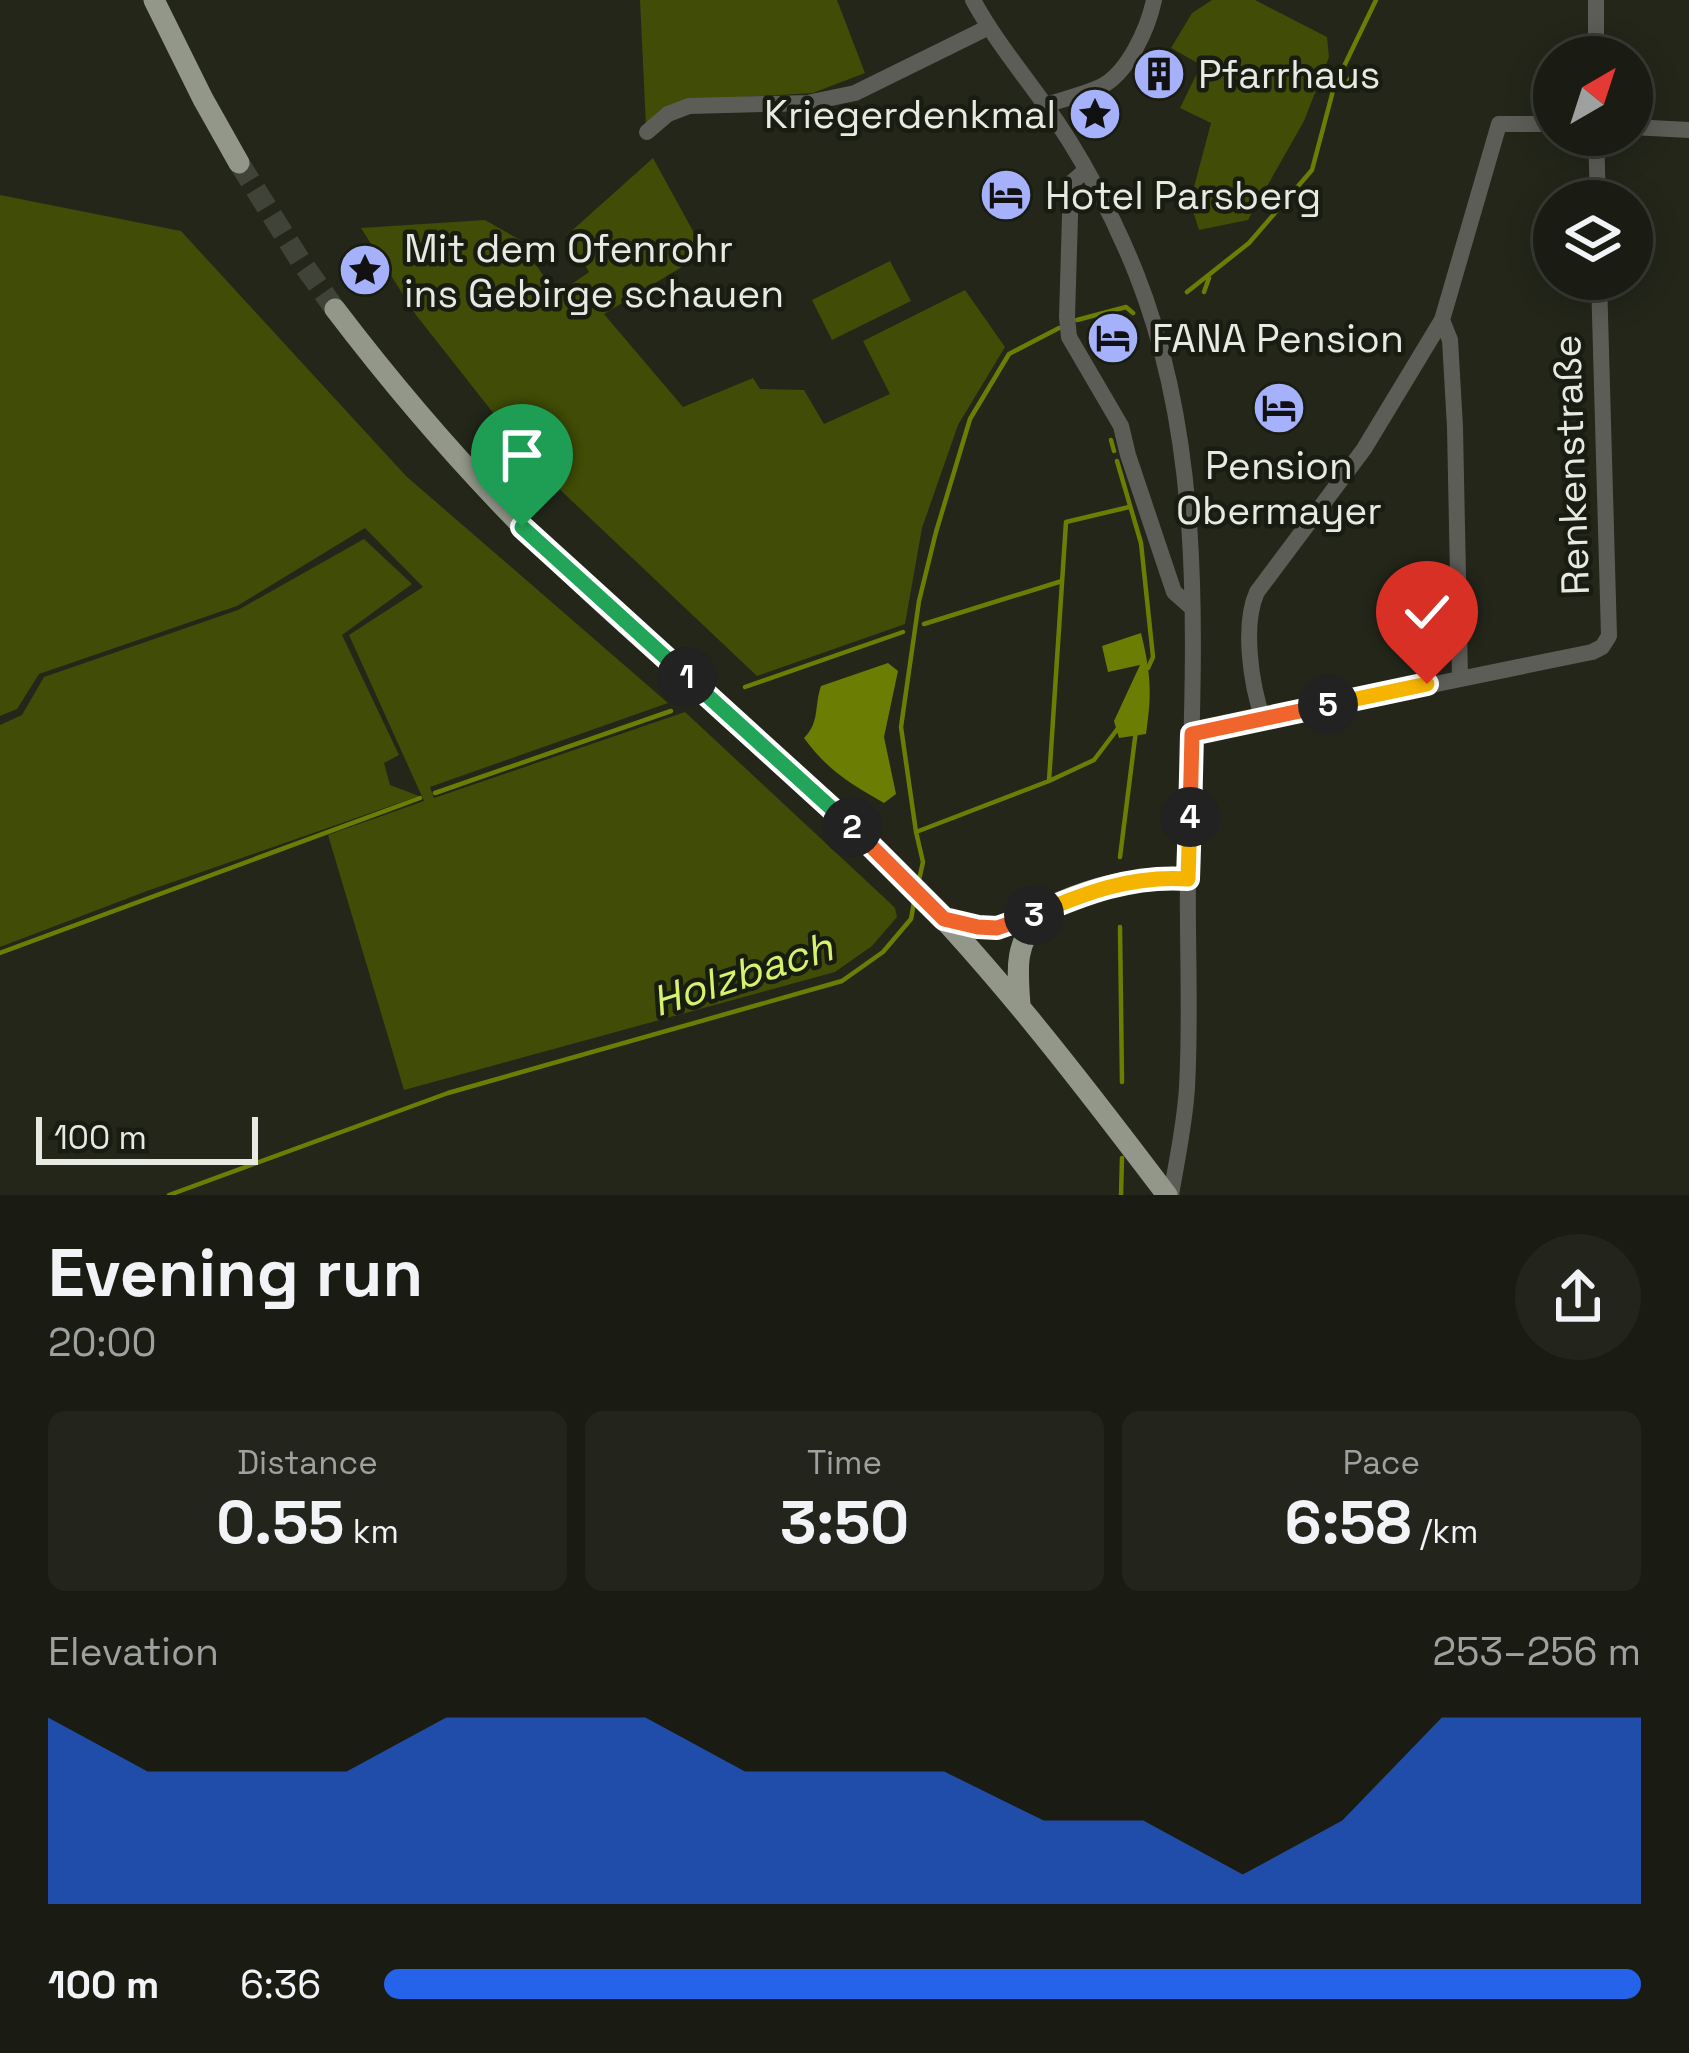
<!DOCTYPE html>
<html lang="en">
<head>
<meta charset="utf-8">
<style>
  body { margin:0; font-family:"Space Grotesk",sans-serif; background:#23251c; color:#f1f3f6; height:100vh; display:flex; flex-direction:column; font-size:45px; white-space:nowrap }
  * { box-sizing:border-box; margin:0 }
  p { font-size:39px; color:#9fa1a0 }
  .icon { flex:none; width:66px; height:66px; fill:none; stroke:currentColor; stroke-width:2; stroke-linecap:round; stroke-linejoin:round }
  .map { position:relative; height:1195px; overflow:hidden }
  .panel { display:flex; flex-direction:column; background:#1a1c13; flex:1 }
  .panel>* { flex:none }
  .needle { width:78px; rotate:39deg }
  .controls { position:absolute; left:1533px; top:36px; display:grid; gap:24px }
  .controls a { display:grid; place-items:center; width:120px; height:120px; border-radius:50%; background:#1a1c13; box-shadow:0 6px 30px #0003,0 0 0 3px #383a33; font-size:60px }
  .scale { position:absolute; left:36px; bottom:30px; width:222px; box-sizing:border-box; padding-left:12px; border:6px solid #e7eae2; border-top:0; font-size:33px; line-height:42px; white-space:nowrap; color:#e7eae2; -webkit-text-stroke:9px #191c10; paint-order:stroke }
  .pin { position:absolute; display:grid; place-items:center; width:102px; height:102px; color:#fff; margin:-123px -51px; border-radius:50% 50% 50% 0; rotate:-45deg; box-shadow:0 0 12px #0007 }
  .pin .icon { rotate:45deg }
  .km { position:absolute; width:60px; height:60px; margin:-30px; border-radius:50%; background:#222; color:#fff; font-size:33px; line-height:60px; text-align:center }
  .round { display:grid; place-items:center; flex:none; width:126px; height:126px; border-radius:63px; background:#23251c }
  .overview { display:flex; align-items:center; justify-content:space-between; height:204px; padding:0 48px }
  h1 { font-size:66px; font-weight:700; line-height:90px }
  .figures { display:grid; grid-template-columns:repeat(3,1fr); gap:18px; height:204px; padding:12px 48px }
  .figures div { display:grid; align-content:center; border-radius:18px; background:#23251c; text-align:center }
  .figures b { font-size:60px; font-weight:700 }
  .figures small { font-size:33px; font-weight:400 }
  .figures p { font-size:33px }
  .chart { height:336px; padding:24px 48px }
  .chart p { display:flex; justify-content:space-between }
  .chart svg { width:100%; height:216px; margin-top:12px; fill:#2563eb; opacity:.7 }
  ul { padding:0 48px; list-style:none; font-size:39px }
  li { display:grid; grid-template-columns:192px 144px 1fr; align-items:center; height:90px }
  li i { height:30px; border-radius:15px; background:#2563eb }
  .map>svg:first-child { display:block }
  .green { fill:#414c06 }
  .water { fill:#6c7d04 }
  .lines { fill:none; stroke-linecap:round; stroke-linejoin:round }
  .stream { stroke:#6c7d04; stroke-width:4.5 }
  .major-tunnel { stroke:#404337; stroke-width:21; stroke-dasharray:21 10; stroke-linecap:butt }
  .minor { stroke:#5c5d57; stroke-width:16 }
  .major { stroke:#93978a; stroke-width:21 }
  .split-1-casing { stroke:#fff; stroke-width:24 }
  .split-2-casing { stroke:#fff; stroke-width:24 }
  .split-3-casing { stroke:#fff; stroke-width:24 }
  .split-4-casing { stroke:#fff; stroke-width:24 }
  .split-5-casing { stroke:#fff; stroke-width:24 }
  .split-6-casing { stroke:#fff; stroke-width:24 }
  .split-1 { stroke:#22a559; stroke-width:15 }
  .split-2 { stroke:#22a559; stroke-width:15 }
  .split-3 { stroke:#f0652b; stroke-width:15 }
  .split-4 { stroke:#f5b400; stroke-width:15 }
  .split-5 { stroke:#f0652b; stroke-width:15 }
  .split-6 { stroke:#f5b400; stroke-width:15 }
  .labels { text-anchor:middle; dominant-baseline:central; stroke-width:9; stroke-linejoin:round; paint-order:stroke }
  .poi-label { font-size:39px; fill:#e7eae2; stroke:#191c10; text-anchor:start }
  .street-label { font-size:39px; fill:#e7eae2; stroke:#191c10 }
  .water-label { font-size:42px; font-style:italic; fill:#d6f16d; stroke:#191c10 }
</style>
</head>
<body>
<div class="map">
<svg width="1689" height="1195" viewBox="0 0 1689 1195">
  <rect width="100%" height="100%" fill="#232619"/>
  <path class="green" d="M640 0H837L865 73 813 93 690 100 646 127Z
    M1212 0H1255L1327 37 1329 57 1304 121 1248 220 1199 230 1190 202 1211 123 1180 108 1201 65 1171 48 1192 13Z
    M653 158 705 253 604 314 683 407 753 378 760 389 804 390 824 424 890 394 863 341 965 290 1005 347 958 425 922 528 905 624 757 676 535 466 416 315 361 228 485 220 520 240 556 295 589 272 567 235Z
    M0 195 181 231 406 476 668 703 430 787 434 798 685 712 890 903 895 908 897 917 872 946 835 972 404 1090 328 835 424 801 349 635 423 587 365 528 237 606 39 674 17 709 0 716Z
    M890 261 911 301 832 340 812 300Z
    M364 539 412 584 342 635 399 755 384 763 390 785 419 796 147 891 0 947V725L22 715 44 677 238 610Z"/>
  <path class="water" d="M1141 633C1151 674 1152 693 1146 734L1119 738 1114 721 1140 665 1108 672 1102 646Z
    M888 663 898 671 884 737 896 794 884 803C851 784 827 770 804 738 820 722 814 706 821 686Z"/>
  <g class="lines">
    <path class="stream" d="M1334 87 1345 85 1357 70
      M1187 292 1249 243 1312 170 1334 87 1376 0
      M1204 292 1209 278
      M1077 320 1126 307 1133 313
      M1111 440 1114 451
      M1117 461 1141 543 1153 657 1148 668
      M924 624 1062 581
      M745 687 903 632
      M1049 781 1066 522 1129 507
      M435 793 671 711
      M916 832 1049 781 1094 760 1119 727
      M1120 857 1136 730
      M919 880 923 862 916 832 901 727 919 601 936 532 970 419 1009 354 1059 328
      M1120 927 1122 1082
      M0 953 420 798
      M169 1195 448 1093 842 981 883 952 911 919 915 897
      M1121 1195 1122 1158"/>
    <path class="major-tunnel" d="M239 163 300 260 335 309"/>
    <path class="minor" d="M973 0C993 37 1020 70 1045 105 1080 152 1114 218 1136 273 1212 464 1191 676 1188 877 1187 947 1191 1017 1187 1087 1185 1123 1177 1159 1171 1195
      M1596 0V57
      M1046 105C1063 99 1083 95 1100 87 1128 74 1148 28 1154 0
      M1632 127 1689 130
      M647 132 668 114 689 106 807 103 855 93 989 27
      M1596 135 1598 201
      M1086 170 1071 183 1067 317 1069 337 1121 426 1128 455 1174 592 1192 608
      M1442 320 1450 340 1455 427 1460 677
      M1263 719C1251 685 1242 625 1257 592L1364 449 1442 320 1499 124H1554
      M1192 734 1592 652 1602 647 1609 636 1599 279"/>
    <path class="major" d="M154 0 203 99 239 163
      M335 309C405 401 480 487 564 567 667 666 779 754 881 854 987 959 1077 1076 1167 1195
      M944 919C962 923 981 930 999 927 1021 924 1041 911 1060 902 1101 884 1144 876 1188 879
      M1020 1005C1017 964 1015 948 1039 913"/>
  </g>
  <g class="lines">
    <g class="split-1-casing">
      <path id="split-1" d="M522 527 687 677"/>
    </g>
    <g class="split-2-casing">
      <path id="split-2" d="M687 677 852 827"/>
    </g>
    <g class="split-3-casing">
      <path id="split-3" d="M852 827 944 919 978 927 997 928 1034 915"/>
    </g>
    <g class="split-4-casing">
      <path id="split-4" d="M1034 915C1084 893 1132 875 1188 879L1190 817"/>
    </g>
    <g class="split-5-casing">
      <path id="split-5" d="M1190 817 1192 734 1328 705"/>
    </g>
    <g class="split-6-casing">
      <path id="split-6" d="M1328 705 1427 684"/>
    </g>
    <use href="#split-1" class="split-1"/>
    <use href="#split-2" class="split-2"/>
    <use href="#split-3" class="split-3"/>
    <use href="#split-4" class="split-4"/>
    <use href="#split-5" class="split-5"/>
    <use href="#split-6" class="split-6"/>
  </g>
  <defs>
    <g id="building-disc" transform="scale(2.7)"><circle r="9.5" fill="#a6b1fc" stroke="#191c10"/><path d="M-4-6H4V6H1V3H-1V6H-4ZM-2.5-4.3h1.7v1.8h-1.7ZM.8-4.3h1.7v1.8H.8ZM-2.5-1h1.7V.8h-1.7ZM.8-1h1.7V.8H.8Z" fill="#111"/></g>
    <g id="sight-disc" transform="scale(2.7)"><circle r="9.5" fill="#a6b1fc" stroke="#191c10"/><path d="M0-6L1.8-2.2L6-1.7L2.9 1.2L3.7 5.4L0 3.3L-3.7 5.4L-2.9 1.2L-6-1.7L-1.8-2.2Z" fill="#111"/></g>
    <g id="hotel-disc" transform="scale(2.7)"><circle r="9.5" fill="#a6b1fc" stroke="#191c10"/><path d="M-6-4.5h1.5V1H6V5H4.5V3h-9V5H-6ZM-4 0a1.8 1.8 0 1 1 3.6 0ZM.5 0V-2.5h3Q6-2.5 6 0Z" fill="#111"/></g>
  </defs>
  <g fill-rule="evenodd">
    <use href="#building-disc" x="1159" y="74"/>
    <use href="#sight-disc" x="1095" y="114"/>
    <use href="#hotel-disc" x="1006" y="195"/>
    <use href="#sight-disc" x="365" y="270"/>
    <use href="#hotel-disc" x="1113" y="338"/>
    <use href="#hotel-disc" x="1279" y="408"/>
  </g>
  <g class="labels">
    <g class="poi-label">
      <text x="1198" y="74">Pfarrhaus</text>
      <text x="1056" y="114" text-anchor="end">Kriegerdenkmal</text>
      <text x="1045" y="195">Hotel Parsberg</text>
      <text x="404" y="248">Mit dem Ofenrohr<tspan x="404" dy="45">ins Gebirge schauen</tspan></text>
      <text x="1152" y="338">FANA Pension</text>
      <text x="1279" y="465" text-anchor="middle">Pension<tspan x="1279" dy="45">Obermayer</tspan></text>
    </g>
    <g class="street-label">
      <text transform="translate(1571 465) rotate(-92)">Renkenstraße</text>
    </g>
    <g class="water-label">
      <text transform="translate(742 974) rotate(-18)">Holzbach</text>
    </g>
  </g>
</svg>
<div class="controls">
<a><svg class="needle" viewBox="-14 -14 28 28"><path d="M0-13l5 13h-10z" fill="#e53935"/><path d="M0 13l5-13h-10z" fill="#9fa1a0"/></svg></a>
<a><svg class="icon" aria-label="layers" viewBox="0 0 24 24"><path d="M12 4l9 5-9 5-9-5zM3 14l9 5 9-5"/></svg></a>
</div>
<div class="scale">100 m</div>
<div class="pin" style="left:522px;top:527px;background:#1e9e55"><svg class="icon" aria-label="arrive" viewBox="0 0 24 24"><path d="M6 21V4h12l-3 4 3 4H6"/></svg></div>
<div class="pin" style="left:1427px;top:684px;background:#d93025"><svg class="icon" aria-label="check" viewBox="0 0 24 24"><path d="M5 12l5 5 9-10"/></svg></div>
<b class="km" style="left:687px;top:677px">1</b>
<b class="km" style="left:852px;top:827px">2</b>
<b class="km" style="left:1034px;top:915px">3</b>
<b class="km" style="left:1190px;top:817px">4</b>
<b class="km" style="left:1328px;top:705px">5</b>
</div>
<section class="panel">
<div class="overview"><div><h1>Evening run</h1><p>20:00</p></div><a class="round"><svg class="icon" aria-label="share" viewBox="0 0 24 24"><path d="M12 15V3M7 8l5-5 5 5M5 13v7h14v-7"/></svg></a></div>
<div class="figures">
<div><p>Distance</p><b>0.55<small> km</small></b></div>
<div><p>Time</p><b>3:50</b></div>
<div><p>Pace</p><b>6:58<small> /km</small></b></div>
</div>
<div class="chart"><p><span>Elevation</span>253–256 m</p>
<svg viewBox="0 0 160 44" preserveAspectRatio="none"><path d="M0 44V6L10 17L20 17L30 17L40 6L50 6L60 6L70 17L80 17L90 17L100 27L110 27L120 38L130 27L140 6L150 6L160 6V44z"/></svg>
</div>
<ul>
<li><b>100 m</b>6:36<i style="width:100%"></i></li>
</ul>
</section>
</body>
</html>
